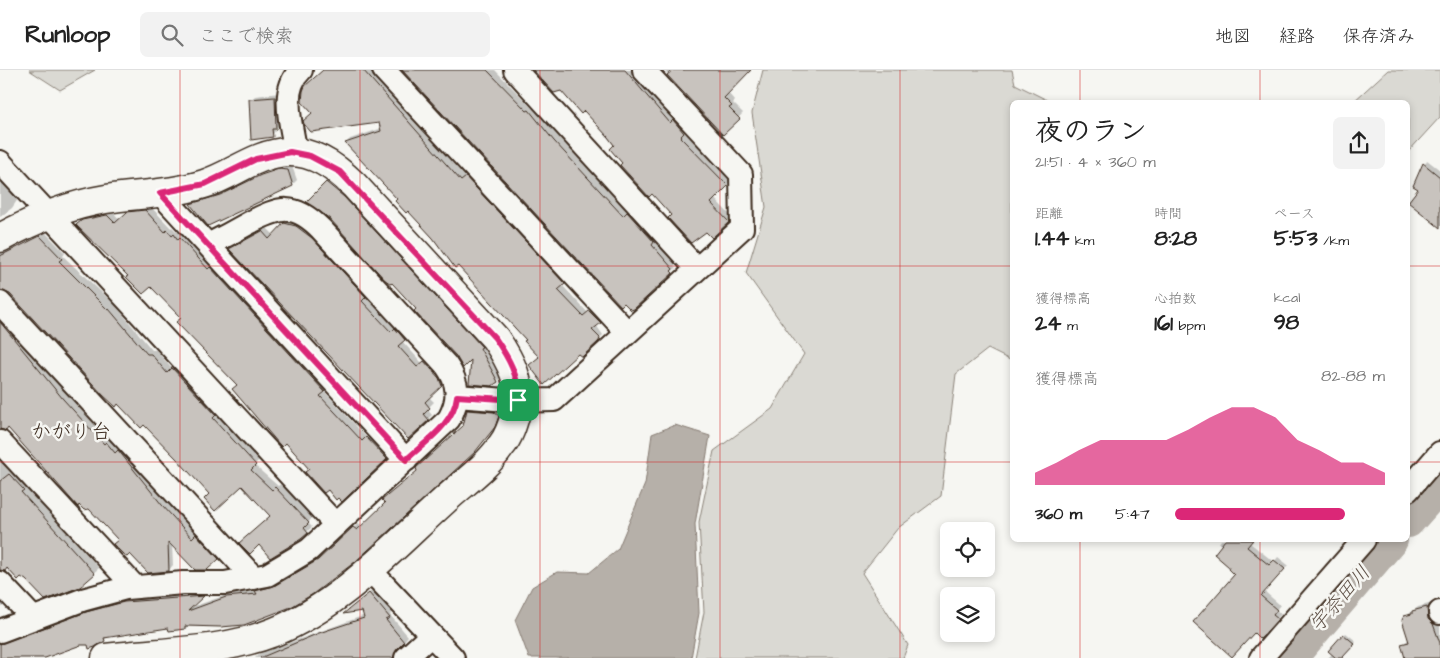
<!DOCTYPE html>
<html lang="ja">
<head>
<meta charset="utf-8">
<style>
  body { margin:0; font-family:"Architects Daughter","Klee One",sans-serif; background:#f2f2f2; color:#222; height:100vh; display:flex; flex-direction:column; font-size:19px; white-space:nowrap }
  * { box-sizing:border-box; margin:0 }
  p { font-size:16px; color:#767676 }
  .icon { flex:none; width:28px; height:28px; fill:none; stroke:currentColor; stroke-width:2; stroke-linecap:round; stroke-linejoin:round }
  .map { position:relative; flex:1; overflow:hidden }
  .drawer { position:absolute; left:1010px; top:30px; width:400px; height:442px; display:flex; flex-direction:column; background:#fff; border-radius:8px; box-shadow:0 2px 8px #0003 }
  .drawer>* { flex:none }
  .buttons { position:absolute; left:940px; top:452px; display:grid; gap:10px }
  .buttons a { display:grid; place-items:center; width:55px; height:55px; border-radius:8px; background:#fff; box-shadow:0 2px 8px #0003; font-size:25px }
  .pin { position:absolute; display:grid; place-items:center; width:42px; height:42px; color:#fff; margin:-21px; border-radius:10px; box-shadow:0 2px 8px #0006 }
  .round { display:grid; place-items:center; flex:none; width:52px; height:52px; border-radius:8px; background:#f2f2f2 }
  .headline { display:flex; align-items:center; justify-content:space-between; height:85px; padding:0 25px }
  h1 { font-size:28px; font-weight:700; line-height:38px }
  .figures { display:grid; grid-template-columns:repeat(3,1fr); gap:8px; height:85px; padding:5px 25px }
  .figures div { display:grid; align-content:center }
  .figures b { font-size:21px; font-weight:700 }
  .figures small { font-size:14px; font-weight:400 }
  .figures p { font-size:14px }
  .chart { height:140px; padding:10px 25px }
  .chart p { display:flex; justify-content:space-between }
  .chart svg { width:100%; height:90px; margin-top:5px; fill:#db2777; opacity:.7 }
  ul { padding:0 25px; list-style:none; font-size:16px }
  li { display:grid; grid-template-columns:80px 60px 1fr; align-items:center; height:38px }
  li i { height:12px; border-radius:6px; background:#db2777 }
  header { display:flex; align-items:center; gap:30px; box-sizing:border-box; height:70px; padding:0 25px; background:#fff; border-bottom:1px solid #e0e0e0 }
  header strong { font-size:24px }
  nav { display:flex; gap:28px; margin-inline-start:auto; font-size:18px }
  .search { width:350px; height:45px; background:#f2f2f2; display:flex; align-items:center; gap:12px; box-sizing:border-box; padding:0 18px; border-radius:8px; color:#767676; font-size:19px }
  .map>svg:first-child { display:block }
  .green { fill:#dad9d3; stroke:#8a8278 }
  .water { fill:#b6b0a9; stroke:#857a71 }
  .shadow { fill:#0003 }
  .lines { fill:none; stroke-linecap:round; stroke-linejoin:round }
  .river { stroke:#b6b0a9; stroke-width:34 }
  .building { fill:#c8c3be; stroke:#3b2a1e }
  .street-casing { stroke:#3b2a1e; stroke-width:26 }
  .secondary-casing { stroke:#3b2a1e; stroke-width:31 }
  .street { stroke:#f6f6f2; stroke-width:22 }
  .secondary { stroke:#f6f6f2; stroke-width:28 }
  .route-casing { stroke:#fff; stroke-width:10 }
  .route { stroke:#db2777; stroke-width:6 }
  .grid { fill:none; stroke:#d62828; stroke-width:1; stroke-opacity:0.55 }
  .labels { text-anchor:middle; dominant-baseline:central; stroke-width:5; stroke-linejoin:round; paint-order:stroke }
  .neighbourhood-label { font-size:20px; fill:#3b2a1e; stroke:#f6f6f2 }
  .water-label { font-size:20px; font-style:italic; fill:#605248; stroke:#f6f6f2 }
</style>
</head>
<body>
<header>
<strong>Runloop</strong>
<div class="search"><svg class="icon" aria-label="search" viewBox="0 0 24 24"><circle cx="10" cy="10" r="6"/><path d="M15 15l6 6"/></svg>ここで検索</div>
<nav><a>地図</a><a>経路</a><a>保存済み</a></nav>
</header>
<div class="map">
<svg width="1440" height="588" viewBox="0 0 1440 588">
  <rect width="100%" height="100%" fill="#f6f6f2"/>
  <filter id="ink" filterUnits="userSpaceOnUse"><feTurbulence type="fractalNoise" baseFrequency=".02" numOctaves="2"/><feDisplacementMap in="SourceGraphic" scale="10" xChannelSelector="R" yChannelSelector="G"/><feConvolveMatrix kernelMatrix="1 2 1 2 8 2 1 2 1" color-interpolation-filters="sRGB"/></filter>
  <g filter="url(#ink)">
    <path class="green" d="M29 0H95L60 20Z
      M763 0H1012L1015 14 1051 32H1012V291L988 279 956 304 941 426 898 458 862 503 908 575 903 588H695L704 542 699 452 714 381 772 339 804 284 746 203 766 137 752 43Z
      M1388 0H1440V47L1408 82V32H1353Z"/>
    <path class="water" d="M675 355 710 366 695 454 699 543 691 588H529L515 550 532 517 557 502 589 503 618 479 645 414 652 364Z"/>
    <path class="shadow" d="M322 0H370L466 108 471 104 568 209 562 215 588 243 595 237 604 248 596 255 603 265 582 285 578 282 540 286 528 270 346 73 350 69 382 58 380 51 314 42Z
      M404 0H495L532 38 534 36 559 67 628 142 632 139 677 194 674 196 676 198 633 238Z
      M534 0H637L688 57 684 62 732 110 714 128 732 147 712 166 706 160 673 145 584 40Z
      M664 0H750L728 23 735 31 733 33 743 43 723 64Z
      M279 23 280 53 272 66 250 30 255 26Z
      M1427 90 1440 100V157L1420 119 1415 115Z
      M286 94 292 96 297 110 292 115 192 134 196 129 226 120Z
      M331 108 485 271 502 306 497 311 472 287 457 285 417 239 331 148 308 131Z
      M3 110 18 129 12 138 0 147V112Z
      M150 136 171 158 172 157 177 162 179 161 183 166 185 164 329 316 324 321 367 368 371 364 390 384 342 430 286 372 182 248 151 215 129 206 78 155 88 146 112 141 120 150 133 138Z
      M290 149 296 150 369 222 366 226 396 258 400 255 409 265 402 271 422 293 429 287 446 311 429 327 434 332 427 339 432 345 408 368 231 179 267 158 274 165Z
      M45 162 65 183 63 186 115 235 152 280H156L172 299 178 294 259 390 254 395 278 416 281 414 312 448 308 453 312 457 300 468 272 446 242 414 210 424 144 354 0 210V184L6 179 18 177Z
      M0 243 67 324 109 370 111 369 198 464 201 461 222 484 207 499 172 475 173 495 169 500 120 470 8 356 0 359Z
      M473 336 502 341 499 351 479 376 354 491 185 558 169 556 109 566 104 570 81 573 38 588H0V571L10 569 92 538 129 528 206 522 189 538 232 523 257 521 261 517 279 512 324 485 359 453 362 456 464 356 468 341Z
      M0 387 28 415 25 417 99 498 79 516 21 505 18 508 0 494Z
      M1221 470H1252L1250 473 1274 492 1278 487 1288 495 1264 521 1280 535 1276 540 1281 544 1264 563 1222 476 1219 473Z
      M374 519 393 542 390 545 408 566 398 579 399 588H255L259 584 365 545 363 540 349 539Z
      M0 526 6 533 0 539Z
      M1432 533 1433 544 1440 550V588H1404L1406 587 1403 574 1409 569 1405 547 1418 537Z
      M1346 563 1356 571 1340 588H1328L1333 583 1330 581Z"/>
    <g class="lines">
      <path class="river" d="M1408 451 1440 415
        M1290 588 1391 470"/>
    </g>
    <path class="building" d="M323 0H363L461 111 466 107 565 214 558 220 583 246 589 241 601 253 592 260 600 268 599 271 582 287 578 284 544 315 529 295 539 287 524 271 526 270 458 196 455 198 433 168 408 141 406 143 395 131 397 129 345 73 381 61 379 53 311 62 304 54 303 51 312 43 302 32 303 21 305 16Z
      M402 0H487L527 41 529 40 554 71 623 146 627 142 654 172 652 175 673 199 671 201 673 203 634 239 631 240 624 233 621 236Z
      M533 0H625L670 53 673 50 684 63 680 67 682 69 728 116 711 133 729 152 712 168 706 162 691 173 668 148 671 145 652 124 649 127 620 95 622 93 610 79 614 75 608 67 584 41 581 44 561 21 554 23Z
      M673 0H751L724 28 732 36 729 38 740 49 723 65 667 5Z
      M275 27 276 59H272L273 67 251 70 249 29Z
      M1423 93 1440 107V158L1408 132 1418 119 1413 116Z
      M279 99 288 100 293 116 208 156 190 134 220 125 261 105Z
      M326 112 344 127 482 277 480 278 498 312 492 316 469 314 471 290 463 298 456 286 414 241 416 239 392 213 391 214 384 209 330 149 306 132Z
      M145 140 165 162 167 160 172 166 174 164 178 170 180 168 208 199 210 197 325 322 320 326 362 371 366 367 387 389 342 432 338 428 336 430 328 420 324 423 305 402 309 399 286 373 282 377 279 374 232 319 237 315 176 252 181 248 151 217 143 224 126 207 128 206 76 155 82 150 107 145 115 153 127 142Z
      M284 153 296 156 312 168 366 227 362 231 391 262 395 258 405 270 398 276 417 297 424 291 439 308 442 316 425 332 430 338 424 344 429 350 408 369 229 179 262 161 269 169Z
      M40 166 62 189 59 191 108 240 109 239 147 284H151L167 303 172 298 216 345 213 348 256 395 251 400 272 420 275 417 309 453 304 458 308 463 301 469 270 488 259 475 250 484 239 473 270 446 242 416 215 441 204 429 209 424 176 388 144 355 141 358 118 334 116 337 103 325 10 224 0 220V186Z
      M0 252 63 329 104 374 106 372 115 383 118 380 162 435 192 468 196 464 219 489 207 500H195L168 472 169 501 148 503 130 484 127 487 124 485 113 474 118 470 89 439 84 440 79 435 78 437 8 358 6 361 0 359Z
      M467 340 494 342 499 346 495 357 475 382 355 492 313 524 291 537 244 555 221 557 185 556V559L169 561 168 558 104 568 105 571 95 577 89 579 88 575H81L45 588H0V574L86 542 124 532 204 526 188 541 226 527 257 524 255 521 274 516 318 490 353 457 357 460 385 433 382 430 417 401 416 398 463 356Z
      M9 404 24 420 21 422 95 504 80 517 45 530 26 510 21 507 18 510 7 498 5 501 0 500V411Z
      M1225 470H1253L1247 477 1269 495 1274 490 1285 499 1261 526 1277 540 1273 545 1278 549 1260 569 1254 563 1232 587 1193 552 1234 505 1228 499 1229 497 1214 484Z
      M369 523 390 548 386 550 404 572 397 579 393 588H260L319 563 364 548 362 541 343 544Z
      M1427 537 1428 549 1433 554 1440 573V588H1405L1401 574 1409 572 1402 550 1404 546 1412 544V541Z
      M1343 564 1355 574 1342 588H1336L1328 581Z"/>
    <g class="lines">
      <g class="street-casing">
        <path id="street" d="M384 0 627 262
          M515 0 696 198
          M296 83C292 57 279 20 301 0
          M0 92 336 455
          M160 123 406 390
          M0 233 254 508
          M457 326 518 331 554 330 742 158 741 104 644 0
          M0 372 135 517
          M1408 420 1440 383
          M369 499 453 588
          M0 513 33 548
          M1440 542V543
          M0 561 82 530 126 518 183 513H225L267 505 309 480 449 349C460 329 459 313 446 295L321 159C294 132 280 137 249 153 235 161 222 168 208 175
          M406 588 430 566
          M1261 588 1364 470"/>
      </g>
      <g class="secondary-casing">
        <path id="secondary" d="M0 168C33 150 69 135 106 129 139 124 172 124 204 114 233 105 256 83 288 82 314 81 337 98 354 115L495 268C510 290 524 315 516 342 513 353 509 367 501 376 487 397 462 414 444 431 392 478 341 535 274 562 221 583 162 581 106 588"/>
      </g>
      <use href="#street" class="street"/>
      <use href="#secondary" class="secondary"/>
    </g>
  </g>
  <g class="lines" filter="url(#ink)">
    <g class="route-casing">
      <path id="route" d="M290 82 310 86 340 102 495 268C508 287 520 307 518 330L457 326C454 354 425 372 406 390L160 123 205 114 256 89Z"/>
    </g>
    <use href="#route" class="route"/>
  </g>
  <path class="grid" d="M180 0V588M360 0V588M540 0V588M720 0V588M900 0V588M1080 0V32M1260 0V32M0 196H1012M1408 196H1440M0 392H1012M1408 392H1440M1080 470V588M1260 470V588"/>
  <g class="labels">
    <g class="neighbourhood-label">
      <text x="71" y="362">かがり台</text>
    </g>
    <g class="water-label">
      <text transform="translate(1340 529) rotate(-49)">宇奈田川</text>
    </g>
  </g>
</svg>
<div class="buttons">
<a><svg class="icon" aria-label="locate" viewBox="0 0 24 24"><circle cx="12" cy="12" r="6"/><path d="M12 2v4M12 18v4M2 12h4M18 12h4"/></svg></a>
<a><svg class="icon" aria-label="layers" viewBox="0 0 24 24"><path d="M12 4l9 5-9 5-9-5zM3 14l9 5 9-5"/></svg></a>
</div>
<div class="pin" style="left:518px;top:330px;background:#1e9e55"><svg class="icon" aria-label="arrive" viewBox="0 0 24 24"><path d="M6 21V4h12l-3 4 3 4H6"/></svg></div>
<section class="drawer">
<div class="headline"><div><h1>夜のラン</h1><p>21:51 · 4 × 360 m</p></div><a class="round"><svg class="icon" aria-label="share" viewBox="0 0 24 24"><path d="M12 15V3M7 8l5-5 5 5M5 13v7h14v-7"/></svg></a></div>
<div class="figures">
<div><p>距離</p><b>1.44<small> km</small></b></div>
<div><p>時間</p><b>8:28</b></div>
<div><p>ペース</p><b>5:53<small> /km</small></b></div>
</div>
<div class="figures">
<div><p>獲得標高</p><b>24<small> m</small></b></div>
<div><p>心拍数</p><b>161<small> bpm</small></b></div>
<div><p>kcal</p><b>98</b></div>
</div>
<div class="chart"><p><span>獲得標高</span>82–88 m</p>
<svg viewBox="0 0 160 44" preserveAspectRatio="none"><path d="M0 44V38L10 33L20 27L30 22L40 22L50 22L60 22L70 17L80 11L90 6L100 6L110 11L120 22L130 27L140 33L150 33L160 38V44z"/></svg>
</div>
<ul>
<li><b>360 m</b>5:47<i style="width:81%"></i></li>
</ul>
</section>
</div>
</body>
</html>
